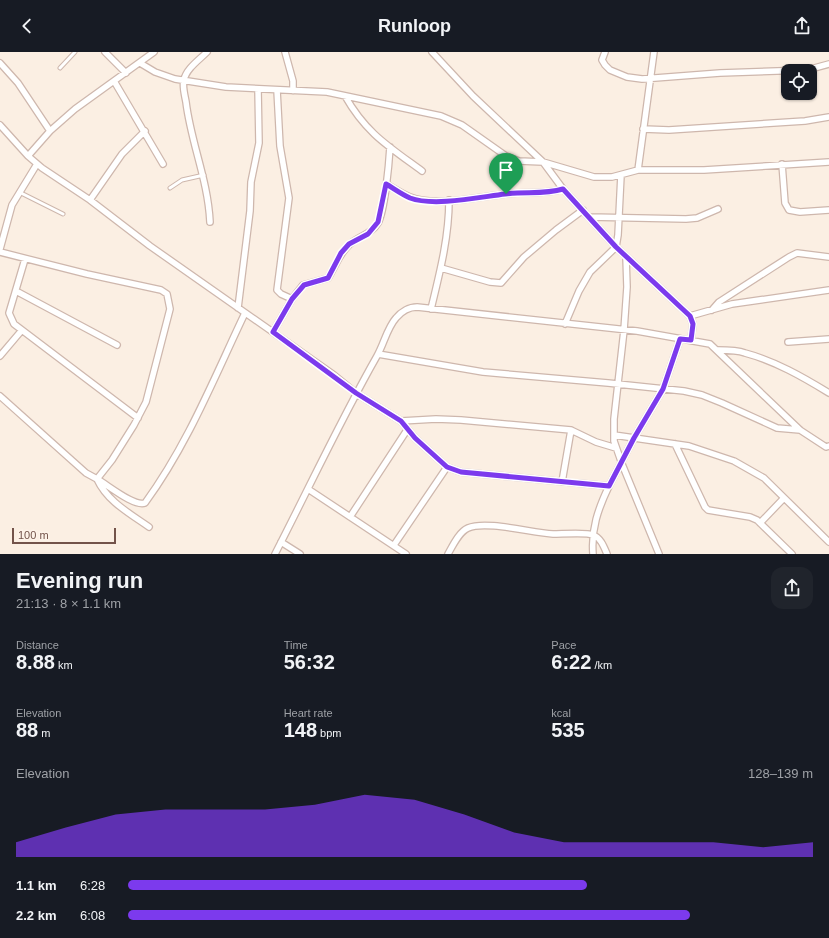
<!DOCTYPE html>
<html lang="en">
<head>
<meta charset="utf-8">
<style>
  body { margin:0; font-family:Arial,sans-serif; background:#20242c; color:#f1f3f6; height:100vh; display:flex; flex-direction:column; font-size:15px; white-space:nowrap }
  * { box-sizing:border-box; margin:0 }
  p { font-size:13px; color:#9ea1a6 }
  .icon { flex:none; width:22px; height:22px; fill:none; stroke:currentColor; stroke-width:2; stroke-linecap:round; stroke-linejoin:round }
  .map { position:relative; height:502px; overflow:hidden }
  .side { display:flex; flex-direction:column; background:#171b24; flex:1 }
  .side>* { flex:none }
  .controls { position:absolute; left:781px; top:12px; display:grid; gap:8px }
  .controls a { display:grid; place-items:center; width:36px; height:36px; border-radius:8px; background:#171b24; box-shadow:0 1px 3px #0004; font-size:20px }
  .scale { position:absolute; left:12px; bottom:10px; width:104px; box-sizing:border-box; padding-left:4px; border:2px solid #73534a; border-top:0; font-size:11px; line-height:14px; white-space:nowrap; color:#73534a; -webkit-text-stroke:3px #fef3e9; paint-order:stroke }
  .pin { position:absolute; display:grid; place-items:center; width:34px; height:34px; color:#fff; margin:-41px -17px; border-radius:50% 50% 50% 0; rotate:-45deg; box-shadow:0 0 4px #0007 }
  .pin .icon { rotate:45deg }
  .round { display:grid; place-items:center; flex:none; width:42px; height:42px; border-radius:12px; background:#20242c }
  .overview { display:flex; align-items:center; justify-content:space-between; height:68px; padding:0 16px }
  h1 { font-size:22px; font-weight:800; line-height:30px }
  .stats { display:grid; grid-template-columns:repeat(3,1fr); gap:6px; height:68px; padding:4px 16px }
  .stats div { display:grid; align-content:center }
  .stats b { font-size:20px; font-weight:800 }
  .stats small { font-size:11px; font-weight:400 }
  .stats p { font-size:11px }
  .chart { height:112px; padding:8px 16px }
  .chart p { display:flex; justify-content:space-between }
  .chart svg { width:100%; height:72px; margin-top:4px; fill:#7c3aed; opacity:.7 }
  ul { padding:0 16px; list-style:none; font-size:13px }
  li { display:grid; grid-template-columns:64px 48px 1fr; align-items:center; height:30px }
  li i { height:10px; border-radius:5px; background:#7c3aed }
  header { display:flex; justify-content:space-between; align-items:center; height:52px; padding:0 16px; background:#171b24; font-size:18px; font-weight:800 }
  .map>svg:first-child { display:block }
  .lines { fill:none; stroke-linecap:round; stroke-linejoin:round }
  .service-casing { stroke:#ceb7ad; stroke-width:5 }
  .minor-casing { stroke:#ceb7ad; stroke-width:8 }
  .service { stroke:#fff; stroke-width:3 }
  .minor { stroke:#fff; stroke-width:5.5 }
  .route-casing { stroke:#fff; stroke-width:8 }
  .route { stroke:#7c3aed; stroke-width:5 }
</style>
</head>
<body>
<header><svg class="icon" aria-label="back" viewBox="0 0 24 24"><path d="M15 5l-7 7 7 7"/></svg>Runloop<svg class="icon" aria-label="share" viewBox="0 0 24 24"><path d="M12 15V3M7 8l5-5 5 5M5 13v7h14v-7"/></svg></header>
<div class="map">
<svg width="829" height="502" viewBox="0 0 829 502">
  <rect width="100%" height="100%" fill="#fbefe3"/>
  <g class="lines">
    <g class="service-casing">
      <path id="service" d="M60 16 75 0
        M170 136 182 128 204 123
        M19 140 63 162"/>
    </g>
    <g class="minor-casing">
      <path id="minor" d="M105 0 126 21
        M207 0C199 8 186 17 184 28 182 34 185 44 186 50 191 91 208 128 210 170
        M285 0 293 29V39
        M432 0 473 44 543 110 563 137 616 195 690 264 693 272 691 288
        M605 0 602 8 605 13 610 18 627 25 642 27 720 21 807 18 829 12
        M0 11 18 31 50 79
        M140 11 155 20 175 27 226 35 327 40 441 64 462 73 506 104 519 109 543 110 594 125H612L638 118H704L829 110
        M114 29 163 112
        M277 38 280 94 289 146 277 238 281 242 292 247
        M345 44C366 81 388 94 422 119
        M0 73 28 104 42 116 90 148 150 194 334 323 356 341 401 369 415 386 447 415 461 420 609 434 634 386 663 337 680 287
        M643 77 669 78 805 69 829 65
        M28 104 50 79 75 57 154 0
        M782 112 785 151 789 158 800 160 829 158
        M638 118 654 0
        M386 132C393 136 402 142 410 145 434 155 479 145 505 142 525 139 544 143 563 137
        M90 148 122 102 145 79
        M589 165 686 167 697 166 718 157
        M0 197 12 153 37 112
        M0 200 87 222 161 238 167 242 170 257 146 350 134 373 112 408 97 427C108 433 134 455 145 451 188 392 214 326 245 261
        M626 205 627 235 624 278 614 367V389L622 412 659 502
        M25 207 9 261 14 272 138 366
        M441 216 490 230 501 231 524 205 556 178 583 158
        M16 239 117 293
        M238 256 250 159 251 130 259 91 258 37
        M431 257C440 220 449 185 449 148
        M712 258 719 250 789 205 797 201 829 205
        M690 264 732 252 829 238
        M565 272 579 239 590 220 616 195 618 183 621 123
        M273 280 292 247 303 233 328 226C335 215 339 202 349 193 358 184 371 183 378 171 385 158 389 111 390 95
        M788 290 829 287
        M718 298C727 298 737 298 745 301 775 309 803 325 829 341
        M378 302 483 320 608 331 684 339 702 343 722 351 777 376 800 378
        M0 304 22 278
        M0 344 86 421 97 427C107 449 129 461 149 475
        M401 369 436 367 461 368 571 378 596 390 616 396
        M614 383 689 394 734 409 764 426 829 490
        M675 392 705 455 708 458 750 465 757 468 792 502
        M562 430 571 378
        M308 437 406 502
        M350 465 407 378
        M760 471 784 446
        M281 490 300 502
        M394 493 447 415
        M275 502C309 436 340 369 377 304 384 292 387 276 396 266 401 260 409 255 417 255L637 279 710 292 800 378 826 395 829 394
        M448 502C453 493 459 480 468 476 486 468 532 481 553 482 562 482 587 480 593 483 601 486 604 495 607 502
        M593 502C591 477 598 457 609 434"/>
    </g>
    <use href="#service" class="service"/>
    <use href="#minor" class="minor"/>
  </g>
  <g class="lines">
    <g class="route-casing">
      <path id="route" d="M386 132C393 136 401 142 410 146 434 155 480 145 505 142 525 139 544 143 563 137L616 195 690 264 693 272 691 288 680 287 663 337 634 386 609 434 461 420 447 415 415 386 401 369 356 341 273 280 292 247 304 233 328 226 341 201 349 192 368 182 378 170Z"/>
    </g>
    <use href="#route" class="route"/>
  </g>
</svg>
<div class="controls">
<a><svg class="icon" aria-label="locate" viewBox="0 0 24 24"><circle cx="12" cy="12" r="6"/><path d="M12 2v4M12 18v4M2 12h4M18 12h4"/></svg></a>
</div>
<div class="scale">100 m</div>
<div class="pin" style="left:506px;top:142px;background:#1e9e55"><svg class="icon" aria-label="arrive" viewBox="0 0 24 24"><path d="M6 21V4h12l-3 4 3 4H6"/></svg></div>
</div>
<section class="side">
<div class="overview"><div><h1>Evening run</h1><p>21:13 · 8 × 1.1 km</p></div><a class="round"><svg class="icon" aria-label="share" viewBox="0 0 24 24"><path d="M12 15V3M7 8l5-5 5 5M5 13v7h14v-7"/></svg></a></div>
<div class="stats">
<div><p>Distance</p><b>8.88<small> km</small></b></div>
<div><p>Time</p><b>56:32</b></div>
<div><p>Pace</p><b>6:22<small> /km</small></b></div>
</div>
<div class="stats">
<div><p>Elevation</p><b>88<small> m</small></b></div>
<div><p>Heart rate</p><b>148<small> bpm</small></b></div>
<div><p>kcal</p><b>535</b></div>
</div>
<div class="chart"><p><span>Elevation</span>128–139 m</p>
<svg viewBox="0 0 160 44" preserveAspectRatio="none"><path d="M0 44V35L10 26L20 18L30 15L40 15L50 15L60 12L70 6L80 9L90 18L100 29L110 35L120 35L130 35L140 35L150 38L160 35V44z"/></svg>
</div>
<ul>
<li><b>1.1 km</b>6:28<i style="width:67%"></i></li>
<li><b>2.2 km</b>6:08<i style="width:82%"></i></li>
</ul>
</section>
</body>
</html>
